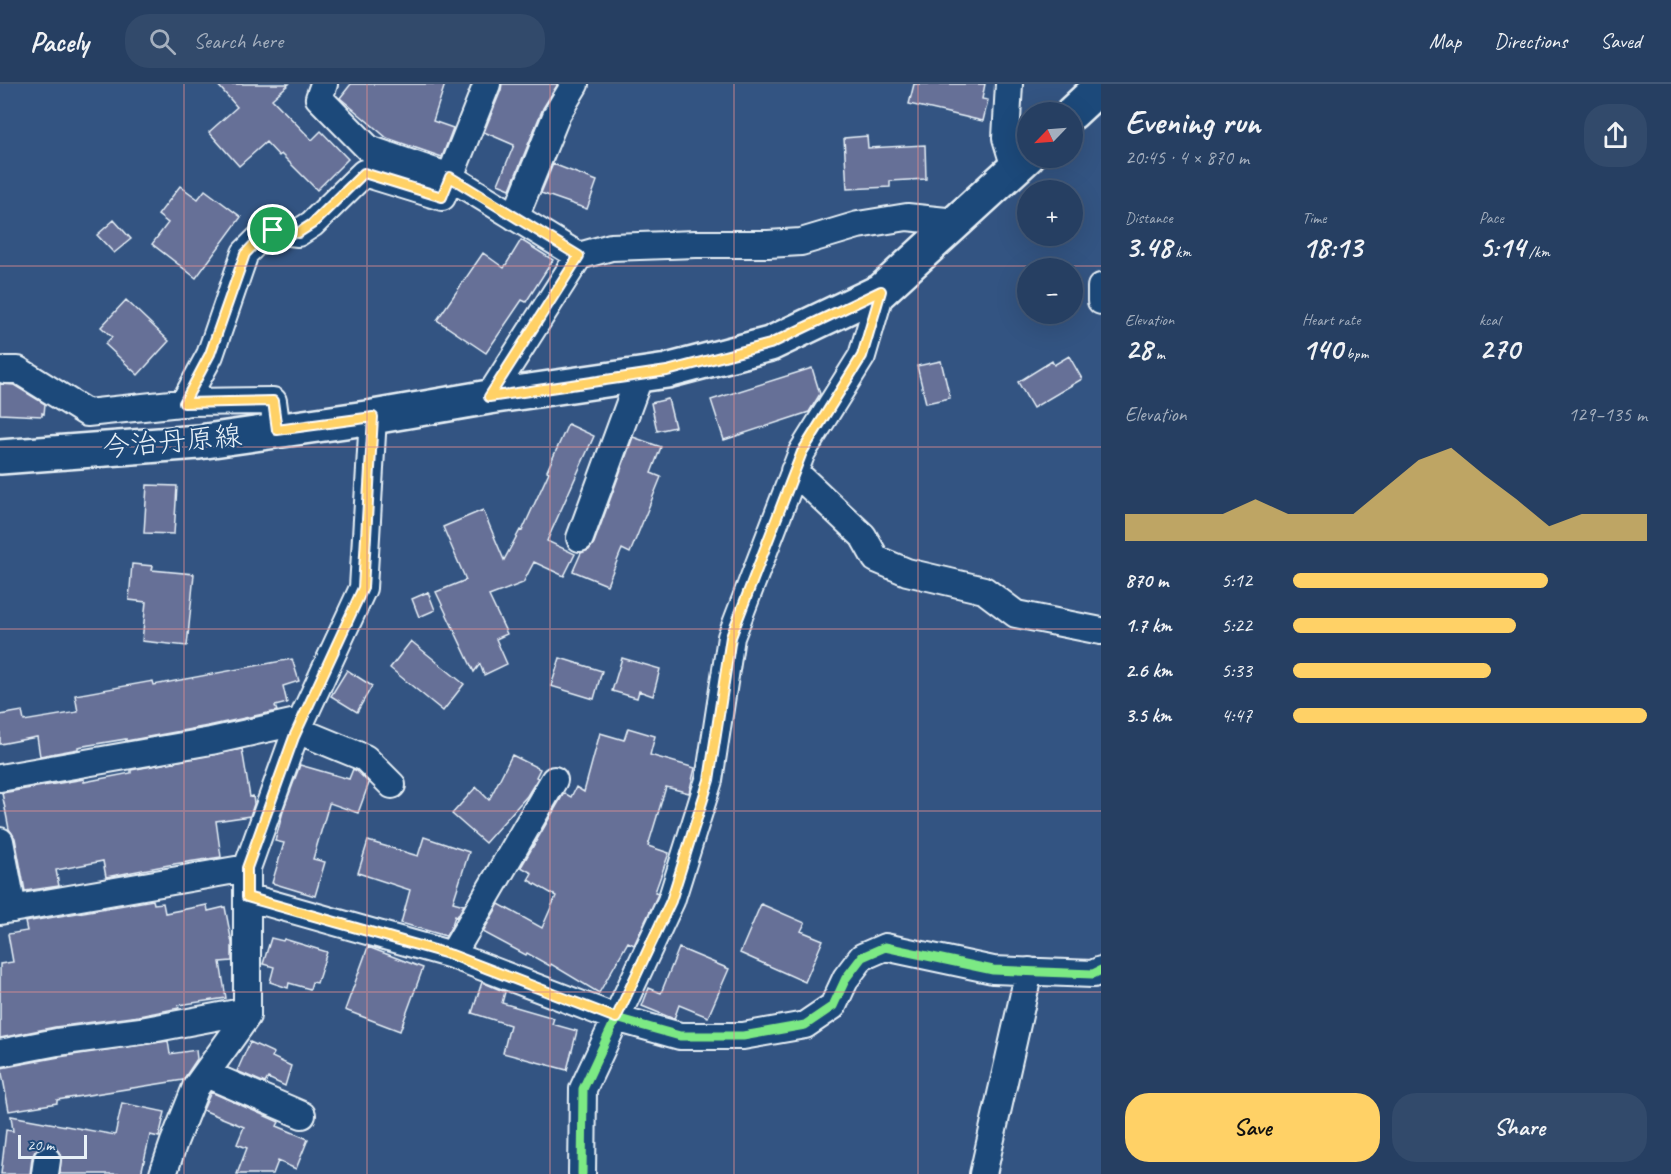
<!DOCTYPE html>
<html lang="en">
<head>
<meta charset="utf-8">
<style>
  body { margin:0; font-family:Caveat,"Klee One",sans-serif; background:#324a6b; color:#f1f3f6; height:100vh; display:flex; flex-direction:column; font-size:22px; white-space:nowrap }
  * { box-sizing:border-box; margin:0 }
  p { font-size:20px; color:#a4afbe }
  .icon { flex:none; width:33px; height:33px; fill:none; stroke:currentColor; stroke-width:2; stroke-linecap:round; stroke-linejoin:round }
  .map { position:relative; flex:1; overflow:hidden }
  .sheet { display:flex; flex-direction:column; background:#263f62; width:570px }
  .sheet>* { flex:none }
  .needle { width:39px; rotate:245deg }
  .buttons { position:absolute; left:1017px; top:18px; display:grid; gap:12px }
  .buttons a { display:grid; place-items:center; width:66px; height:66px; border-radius:50%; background:#263f62; box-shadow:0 6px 24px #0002,0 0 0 2px #425877; font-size:30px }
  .scale { position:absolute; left:18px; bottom:15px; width:69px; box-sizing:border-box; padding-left:6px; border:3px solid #e8f1f8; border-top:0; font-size:16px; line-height:21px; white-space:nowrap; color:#e8f1f8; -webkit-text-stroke:4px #1f4a7a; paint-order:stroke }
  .pin { position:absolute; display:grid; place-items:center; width:51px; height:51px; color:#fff; margin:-26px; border:3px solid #fff; border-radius:50%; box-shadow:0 2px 6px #0007 }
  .round { display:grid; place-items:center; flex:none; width:63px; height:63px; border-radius:24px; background:#324a6b }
  .summary { display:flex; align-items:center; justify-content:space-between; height:102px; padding:0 24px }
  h1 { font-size:33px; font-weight:700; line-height:45px }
  .metrics { display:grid; grid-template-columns:repeat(3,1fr); gap:9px; height:102px; padding:6px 24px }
  .metrics div { display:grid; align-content:center }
  .metrics b { font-size:30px; font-weight:700 }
  .metrics small { font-size:16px; font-weight:400 }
  .metrics p { font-size:16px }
  .chart { height:168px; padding:12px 24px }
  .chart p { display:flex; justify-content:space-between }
  .chart svg { width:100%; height:108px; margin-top:6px; fill:#ffd166; opacity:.7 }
  .primary-button { display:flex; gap:12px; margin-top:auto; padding:12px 24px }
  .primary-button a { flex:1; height:69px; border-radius:24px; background:#ffd166; color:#111; font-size:24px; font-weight:700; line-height:69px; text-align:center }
  .primary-button a+a { background:#324a6b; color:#f1f3f6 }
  ul { padding:0 24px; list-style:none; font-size:20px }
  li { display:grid; grid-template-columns:96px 72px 1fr; align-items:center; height:45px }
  li i { height:15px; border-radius:8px; background:#ffd166 }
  header { display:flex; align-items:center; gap:36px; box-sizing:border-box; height:84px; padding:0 30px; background:#263f62; border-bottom:2px solid #425877 }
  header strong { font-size:28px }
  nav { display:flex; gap:33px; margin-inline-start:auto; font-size:21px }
  .search { width:420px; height:54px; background:#324a6b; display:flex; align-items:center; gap:15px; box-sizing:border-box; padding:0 21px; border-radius:24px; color:#a4afbe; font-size:22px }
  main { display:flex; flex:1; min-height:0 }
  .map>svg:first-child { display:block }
  .building { fill:#666f97; stroke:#e8f1f8; stroke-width:1.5 }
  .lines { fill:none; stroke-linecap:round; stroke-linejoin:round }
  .minor-casing { stroke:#e8f1f8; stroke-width:30 }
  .secondary-casing { stroke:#e8f1f8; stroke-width:38 }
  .minor { stroke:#1f4a7a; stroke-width:26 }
  .secondary { stroke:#1f4a7a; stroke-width:33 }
  .cycleway-casing { stroke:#1f4a7a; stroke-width:13 }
  .cycleway { stroke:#7ce984; stroke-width:9 }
  .route-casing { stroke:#fff; stroke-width:12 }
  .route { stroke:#ffd166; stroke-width:8 }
  .grid { fill:none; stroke:#df8c90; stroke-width:1.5; stroke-opacity:0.55 }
  .labels { text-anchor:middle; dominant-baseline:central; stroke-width:4.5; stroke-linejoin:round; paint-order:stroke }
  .street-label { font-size:28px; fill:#e8f1f8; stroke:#1f4a7a }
</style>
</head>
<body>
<header>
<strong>Pacely</strong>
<div class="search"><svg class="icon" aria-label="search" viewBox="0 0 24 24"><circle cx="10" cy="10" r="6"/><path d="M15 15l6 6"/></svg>Search here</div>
<nav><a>Map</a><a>Directions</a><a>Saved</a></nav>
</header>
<main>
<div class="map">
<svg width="1101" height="1090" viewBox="0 0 1101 1090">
  <rect width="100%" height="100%" fill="#335482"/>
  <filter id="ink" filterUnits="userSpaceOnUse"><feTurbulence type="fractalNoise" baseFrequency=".0167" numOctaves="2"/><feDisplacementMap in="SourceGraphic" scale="12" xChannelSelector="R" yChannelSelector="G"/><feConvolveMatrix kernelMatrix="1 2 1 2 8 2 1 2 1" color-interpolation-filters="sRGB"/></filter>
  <g filter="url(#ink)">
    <path class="building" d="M217 0H289L272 15 312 56 321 47 348 75 317 106 281 70 279 72 266 58 239 82 209 48 237 23Z
      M351 0H445L433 37 453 44 442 73 387 54 340 14Z
      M502 0H558L543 24 510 105 498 100 514 61 484 48 501 6Z
      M914 0H985L982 15 988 16 983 37 909 20Z
      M867 52 868 64 925 61 926 95 890 97V103L847 105 844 54Z
      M553 80 597 97 587 125 541 109Z
      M180 102 198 115 205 106 241 133 196 194 152 160 168 139 158 131Z
      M114 136 131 155 114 169 97 151Z
      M521 156 553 176 526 218 522 216 486 269 437 236 483 169 504 184Z
      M126 216 169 257 138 291 105 260 112 253 101 243Z
      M1069 272 1082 295 1033 324 1018 298 1052 277 1054 281Z
      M941 277 950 314 926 319 917 282Z
      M812 284 820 310 809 328 724 356 711 316Z
      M0 300 14 301 45 320 44 330 42 329V332L0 330Z
      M668 315 675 343 657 347 651 319Z
      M568 340 594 352 547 457 575 470 564 492 534 478 523 499 489 512 507 550 496 555 507 580 484 591 480 580 474 588 436 508 466 496 443 443 483 426 504 476 520 446 522 447 549 388 547 387Z
      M633 353 661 363 651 389 661 393 630 469 622 465 607 501 573 487 581 469 589 466 594 459Z
      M147 401 177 402 174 450 144 449Z
      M132 480 153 482 152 486 194 490 187 562 142 557 146 518 129 516Z
      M428 508 435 526 419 533 412 515Z
      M411 557 464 600 443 627 390 584Z
      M560 574 602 587 594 615 551 602Z
      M622 574 660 585 653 612 639 607 637 614 612 607Z
      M292 575 299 597 283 602 287 619 275 622 277 627 208 642 126 657V655L78 663V665L40 672 37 653 0 660V631L22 627 24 637 78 628 75 611 153 597 154 601Z
      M347 586 372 602 357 628 331 612Z
      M628 644 655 652 650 671 695 684 689 709 666 703 648 762 669 769 655 808 658 809 657 812 634 861 628 858 599 909 551 880 550 882 527 869 526 871 483 848 499 820 542 844 556 812 528 796 532 789 521 783 564 709 571 713 576 703 584 708 600 649 624 656Z
      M242 665 250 713 253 712 254 720 250 732 216 737 221 773 174 780 106 793 103 777 56 786 59 802 25 807 15 754 9 745 2 709 84 695V698L131 689V686Z
      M512 671 540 685 536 693 538 694 527 712 485 759 452 730 476 703 489 716Z
      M300 681 349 695 353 685 357 687 369 699 358 729 330 719 329 720 313 775 325 778 315 812 272 799 284 759 275 757 284 724Z
      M424 753 469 768 453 818 464 821 457 833 455 832 452 841 446 852 401 839 410 806 358 789 368 757 418 772Z
      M153 816 154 820 163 819 165 829 207 821 208 827 225 823 232 859V877L220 878 226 914 178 921 179 924 139 932 55 943 0 954V880L13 878 8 850 27 847 25 838Z
      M761 820 805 839 801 847 823 856 805 898 740 869Z
      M271 854 283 857 284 855 327 868 317 899 312 898 310 905 289 899 288 904 270 898 274 883 263 880Z
      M368 863 423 884 400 947 345 926Z
      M679 864 729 885 708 933 679 921 674 935 642 922 649 904 661 909Z
      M482 898 505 908 502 919 554 934 552 940 577 947 567 986 503 969 510 941 472 929Z
      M168 957 170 970 196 966 197 975 183 996 57 1016V1019L9 1027 1 984 59 973Z
      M250 958 274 969 272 973 291 982 285 1002 268 994 265 999 237 987Z
      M211 1008 279 1038 277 1042 308 1055 296 1085 278 1077 273 1090H237L247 1064 237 1060 244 1043 203 1026Z
      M122 1019 165 1028 159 1053 150 1051 141 1090H60L61 1071 56 1064 49 1061 41 1062 35 1067 32 1074 30 1090H1L6 1046 13 1047 11 1032 115 1051Z"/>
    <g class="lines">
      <g class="minor-casing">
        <path id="minor" d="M324 0 319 14 369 65 450 93 579 172 489 313
          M1009 0 1006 54 1015 84
          M515 133 557 30 575 0
          M579 172 611 163 696 160H768L801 158 858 141 907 133 956 138
          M1101 203V217
          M5 286H18L87 329 190 318 273 317 277 346
          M184 319 210 271 245 169 261 153 273 146 298 149 312 140 364 89 442 113 487 0
          M794 387 863 452 876 475 907 488 984 506 1016 530 1101 547
          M580 454 640 291
          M297 646 365 674 392 701
          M0 694 211 657 301 637
          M0 757 13 825
          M247 813 452 871 616 934 680 952H743L805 941 833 922 846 894 862 873 885 863 993 886 1093 890 1101 886
          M0 827 247 784
          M452 871 554 696
          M0 969 57 958 141 947 247 927
          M206 990 302 1031
          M45 1090 47 1076
          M163 1090 174 1058 196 1003 247 932V784L294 653 363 504 373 333
          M582 1090 583 1005 671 817 709 696 731 553 802 368 862 272 881 207
          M983 1090 1029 887"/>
      </g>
      <g class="secondary-casing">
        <path id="secondary" d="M1072 29 1101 2
          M0 373 199 358 373 333 489 313 667 287 770 260 881 207 1028 72"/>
      </g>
      <use href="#minor" class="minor"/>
      <use href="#secondary" class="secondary"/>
      <g class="cycleway-casing">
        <path id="cycleway" d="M247 813 452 871 616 934 680 952H743L805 941 833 922 846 894 862 873 885 863 993 886 1093 890 1101 886
          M582 1090 583 1005 671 817 709 696 731 553 802 368 862 272 881 207"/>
      </g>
      <use href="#cycleway" class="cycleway"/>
    </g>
  </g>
  <g class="lines" filter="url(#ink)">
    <g class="route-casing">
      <path id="route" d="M364 89 442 113 450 93 579 172 489 313 667 287 770 260 881 207 862 272 802 368 731 553 709 696 671 817 616 934 452 871 247 813V784L294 653 363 504 373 333 277 346 273 317 184 319 210 270 245 170 261 153 273 146 298 149 312 140Z"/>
    </g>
    <use href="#route" class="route"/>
  </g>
  <path class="grid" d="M184 0V1090M367 0V1090M550 0V1090M734 0V1090M918 0V1090M0 182H1101M0 363H1101M0 545H1101M0 727H1101M0 908H1101"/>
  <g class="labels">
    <g class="street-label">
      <text transform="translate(172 357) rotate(-5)">今治丹原線</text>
    </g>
  </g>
</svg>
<div class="buttons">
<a><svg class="needle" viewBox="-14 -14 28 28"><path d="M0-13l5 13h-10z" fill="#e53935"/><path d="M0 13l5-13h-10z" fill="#a4afbe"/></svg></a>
<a>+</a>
<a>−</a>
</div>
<div class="scale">20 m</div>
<div class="pin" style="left:273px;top:146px;background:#1e9e55"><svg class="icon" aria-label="arrive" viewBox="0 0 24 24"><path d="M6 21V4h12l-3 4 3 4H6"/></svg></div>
</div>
<section class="sheet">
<div class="summary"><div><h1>Evening run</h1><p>20:45 · 4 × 870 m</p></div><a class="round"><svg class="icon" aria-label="share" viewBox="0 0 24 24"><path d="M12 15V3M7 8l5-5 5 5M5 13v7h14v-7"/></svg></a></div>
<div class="metrics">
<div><p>Distance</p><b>3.48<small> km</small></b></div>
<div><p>Time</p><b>18:13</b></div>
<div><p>Pace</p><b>5:14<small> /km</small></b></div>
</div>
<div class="metrics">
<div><p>Elevation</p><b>28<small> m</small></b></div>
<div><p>Heart rate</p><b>140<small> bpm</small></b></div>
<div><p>kcal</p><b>270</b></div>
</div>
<div class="chart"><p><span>Elevation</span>129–135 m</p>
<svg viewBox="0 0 160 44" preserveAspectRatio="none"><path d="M0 44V33L10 33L20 33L30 33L40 27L50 33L60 33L70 33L80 22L90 11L100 6L110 17L120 27L130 38L140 33L150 33L160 33V44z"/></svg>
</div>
<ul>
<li><b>870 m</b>5:12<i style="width:72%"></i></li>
<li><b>1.7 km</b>5:22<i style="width:63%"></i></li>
<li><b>2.6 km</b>5:33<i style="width:56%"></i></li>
<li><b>3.5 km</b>4:47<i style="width:100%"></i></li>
</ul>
<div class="primary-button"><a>Save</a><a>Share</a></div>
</section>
</main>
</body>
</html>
